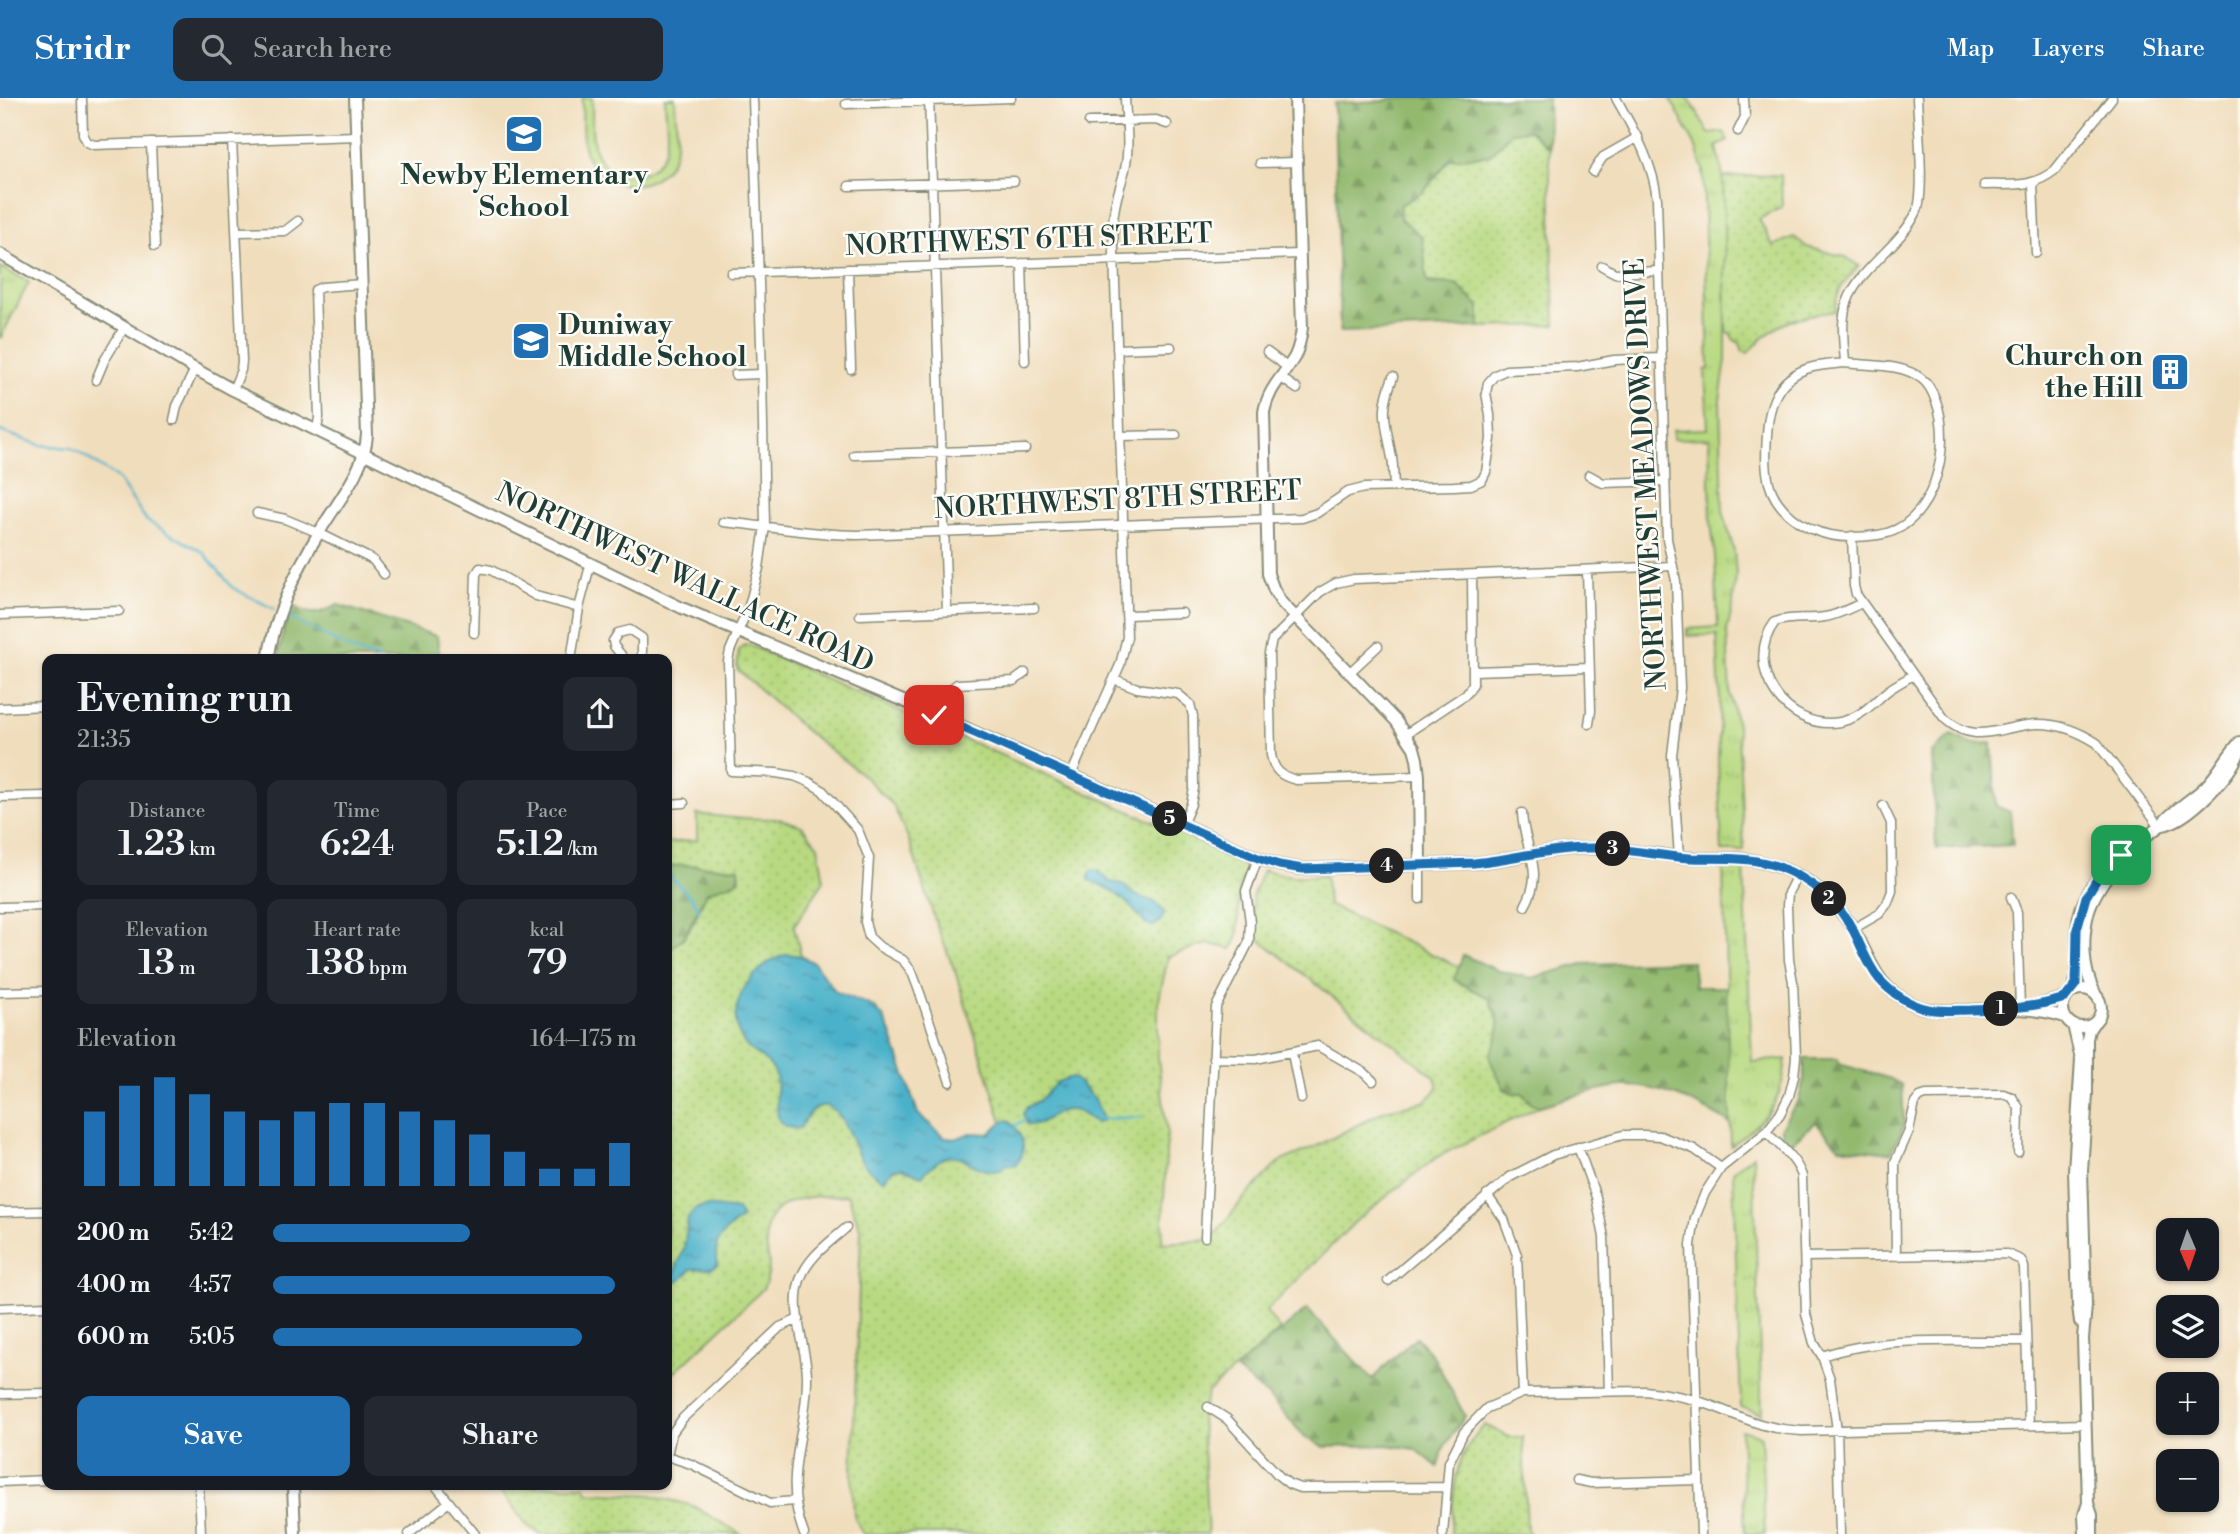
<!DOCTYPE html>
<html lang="en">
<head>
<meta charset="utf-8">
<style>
  body { margin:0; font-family:"Libre Bodoni",serif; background:#242831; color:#f1f3f6; height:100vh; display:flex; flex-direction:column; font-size:26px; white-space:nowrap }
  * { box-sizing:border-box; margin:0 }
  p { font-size:23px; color:#9ea1a6 }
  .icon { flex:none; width:38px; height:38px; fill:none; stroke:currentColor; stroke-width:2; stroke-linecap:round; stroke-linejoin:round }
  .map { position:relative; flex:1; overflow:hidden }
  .panel { position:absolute; left:42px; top:556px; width:630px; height:836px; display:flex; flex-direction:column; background:#171b24; border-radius:14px; box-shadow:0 2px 5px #0004 }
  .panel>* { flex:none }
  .needle { width:46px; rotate:178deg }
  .tools { position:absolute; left:2156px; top:1120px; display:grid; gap:14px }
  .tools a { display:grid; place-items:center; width:63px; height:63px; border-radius:14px; background:#171b24; box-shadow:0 2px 5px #0004; font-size:35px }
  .pin { position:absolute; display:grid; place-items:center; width:60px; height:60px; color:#fff; margin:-30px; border-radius:14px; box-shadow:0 4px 10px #0006 }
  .km { position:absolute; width:35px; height:35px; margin:-18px; border-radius:50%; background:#222; color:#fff; font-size:19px; line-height:35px; text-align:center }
  .round { display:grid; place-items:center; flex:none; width:74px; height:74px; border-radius:14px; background:#242831 }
  .overview { display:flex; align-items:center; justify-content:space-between; height:119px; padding:0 35px }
  h1 { font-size:38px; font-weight:600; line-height:52px }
  .metrics { display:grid; grid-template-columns:repeat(3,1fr); gap:10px; height:119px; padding:7px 35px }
  .metrics div { display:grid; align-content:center; border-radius:14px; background:#242831; text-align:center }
  .metrics b { font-size:35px; font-weight:600 }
  .metrics small { font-size:19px; font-weight:400 }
  .metrics p { font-size:19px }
  .chart { height:196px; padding:14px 35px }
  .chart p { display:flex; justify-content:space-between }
  .chart svg { width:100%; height:126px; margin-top:7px; stroke:#1f6fb2; stroke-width:6 }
  .cta { display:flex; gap:14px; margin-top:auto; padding:14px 35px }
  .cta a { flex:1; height:80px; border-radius:14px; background:#1f6fb2; color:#fff; font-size:28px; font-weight:600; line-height:80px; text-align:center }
  .cta a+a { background:#242831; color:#f1f3f6 }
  ul { padding:0 35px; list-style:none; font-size:23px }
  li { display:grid; grid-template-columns:112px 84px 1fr; align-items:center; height:52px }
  li i { height:18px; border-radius:9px; background:#1f6fb2 }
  header { display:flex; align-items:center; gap:42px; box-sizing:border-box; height:98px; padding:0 35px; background:#1f6fb2; color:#fff }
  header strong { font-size:33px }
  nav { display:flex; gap:38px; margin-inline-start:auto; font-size:24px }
  .search { width:490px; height:63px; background:#242831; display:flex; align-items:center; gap:18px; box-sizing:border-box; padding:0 24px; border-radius:14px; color:#9ea1a6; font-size:26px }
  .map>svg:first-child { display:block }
  .grass { fill:url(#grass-dots); stroke:#6c8b5a; stroke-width:2 }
  .forest { fill:url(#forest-firs); stroke:#587b51; stroke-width:2 }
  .park { fill:url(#park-tufts); stroke:#6c8b5a; stroke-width:2 }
  .pitch { fill:#b8d980; stroke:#6c8b5a; stroke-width:2 }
  .water { fill:url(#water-ripples); stroke:#34777e; stroke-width:2 }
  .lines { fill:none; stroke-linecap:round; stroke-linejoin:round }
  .stream { stroke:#4ab1c9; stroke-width:2.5 }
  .street-casing { stroke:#888d78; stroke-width:11 }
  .secondary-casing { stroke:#888d78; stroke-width:14 }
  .street { stroke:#fff; stroke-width:8 }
  .secondary { stroke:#fff; stroke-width:10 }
  .route-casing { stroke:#fff; stroke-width:14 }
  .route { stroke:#1f6fb2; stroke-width:9 }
  .labels { text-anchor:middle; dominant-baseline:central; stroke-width:5; stroke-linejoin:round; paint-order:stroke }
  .poi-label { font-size:28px; font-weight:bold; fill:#1f3d34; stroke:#fdfcf7 }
  .street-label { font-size:28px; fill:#1f3d34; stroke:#fdfcf7 }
</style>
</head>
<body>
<header>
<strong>Stridr</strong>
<div class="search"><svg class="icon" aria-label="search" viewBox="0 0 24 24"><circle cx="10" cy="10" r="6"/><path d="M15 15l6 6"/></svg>Search here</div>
<nav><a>Map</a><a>Layers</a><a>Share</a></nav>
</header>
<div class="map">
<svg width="2240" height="1436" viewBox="0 0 2240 1436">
  <defs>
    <pattern id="grass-dots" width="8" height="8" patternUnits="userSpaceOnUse" patternTransform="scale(1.75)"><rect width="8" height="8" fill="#b8d980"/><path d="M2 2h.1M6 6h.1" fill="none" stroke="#9ebb6f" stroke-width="1.8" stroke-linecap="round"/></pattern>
    <pattern id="forest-firs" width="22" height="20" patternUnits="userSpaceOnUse" patternTransform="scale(1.75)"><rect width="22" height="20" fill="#92b96e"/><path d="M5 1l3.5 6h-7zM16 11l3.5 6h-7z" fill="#77985b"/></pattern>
    <pattern id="park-tufts" width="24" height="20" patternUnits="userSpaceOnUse" patternTransform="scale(1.75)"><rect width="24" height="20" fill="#b8d980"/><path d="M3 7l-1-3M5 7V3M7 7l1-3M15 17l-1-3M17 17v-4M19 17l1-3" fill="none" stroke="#9ebb6f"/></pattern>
    <pattern id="water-ripples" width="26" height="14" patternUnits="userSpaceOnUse" patternTransform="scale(1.75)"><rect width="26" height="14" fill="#4ab1c9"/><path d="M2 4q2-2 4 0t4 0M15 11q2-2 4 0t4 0" fill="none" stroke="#3d91a4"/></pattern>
  </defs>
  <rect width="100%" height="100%" fill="#fdfcf7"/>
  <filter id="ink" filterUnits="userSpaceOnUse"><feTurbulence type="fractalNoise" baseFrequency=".0143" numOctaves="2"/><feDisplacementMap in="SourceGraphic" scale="14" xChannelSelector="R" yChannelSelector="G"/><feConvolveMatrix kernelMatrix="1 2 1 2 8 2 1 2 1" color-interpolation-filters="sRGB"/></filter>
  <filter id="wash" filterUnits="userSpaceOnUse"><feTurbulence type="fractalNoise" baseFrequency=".00686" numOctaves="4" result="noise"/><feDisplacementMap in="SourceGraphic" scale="28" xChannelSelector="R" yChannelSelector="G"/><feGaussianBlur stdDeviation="1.57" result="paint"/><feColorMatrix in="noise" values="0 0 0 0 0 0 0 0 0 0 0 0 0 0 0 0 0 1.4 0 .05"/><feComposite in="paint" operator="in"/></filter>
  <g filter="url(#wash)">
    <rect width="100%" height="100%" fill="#f0ddbb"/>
    <path class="grass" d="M1529 32 1549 50 1555 227 1480 229 1479 208 1456 187 1427 184 1422 139 1400 120V107L1422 95 1450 61 1490 57 1511 34Z
      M1781 77 1782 109 1759 121 1773 148 1794 139 1807 149 1846 159 1859 168C1845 184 1836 190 1835 213 1797 217 1774 225 1748 255L1743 254 1740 245 1734 242 1730 235 1726 234 1723 79Z
      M744 547H749L1248 765 1239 791 1238 838 1232 851 1209 846 1195 849 1168 859 1158 906V960L1167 1035 1162 1145 1211 1142 1244 1100 1279 1064 1317 1048 1386 1012 1423 1004 1433 996 1438 989 1435 979 1255 838 1252 799 1263 772 1291 778H1326L1328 807 1495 886 1540 1008 1437 1059 1358 1121 1266 1213 1280 1232 1208 1294 1201 1316 1208 1436H863L854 1418 852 1375 861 1133 848 1097C815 1098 763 1096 766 1143 768 1167 773 1167 763 1191L667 1281V850C688 847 699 811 707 794L740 781 739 770 682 767 667 769V745L697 742V716L735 720 781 721 802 728 818 748 824 783 794 828 801 858 814 865 836 894 874 909 883 919 890 933 918 1016 945 1040 956 1041 970 1035 989 1036 1002 1024 956 876 938 831 908 740 893 707 864 678 805 632 737 571 739 552Z
      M1485 1327 1509 1339H1523L1527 1431 1530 1436H1451C1454 1391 1451 1361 1485 1327Z
      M497 1388H584L588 1394 652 1397 693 1408 741 1436H540L527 1427Z"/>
    <path class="forest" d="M1391 0H1548L1549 50 1529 32 1511 34 1490 57 1450 61 1422 95 1400 107V120L1422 139 1427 184 1456 186 1479 208 1480 229 1340 234 1334 5 1384 3Z
      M338 507 437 538 440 562H277L284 531 293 508C312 519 319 516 338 507Z
      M1952 637 1971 646 1992 645 1996 708 2010 714 2013 747 1936 751 1932 655Z
      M682 767 739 770 740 782 707 794 684 839 672 850 667 826V769Z
      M1463 857 1499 873 1532 880 1583 866 1692 863 1695 889H1726L1732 899 1731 1026C1701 1007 1660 987 1624 988 1603 988 1562 1002 1540 1008L1529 1004 1522 995H1512L1504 991C1501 982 1490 966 1490 960 1490 954 1494 949 1496 944 1503 927 1496 915 1489 900L1454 882Z
      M1804 961H1838L1839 966 1891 981 1902 988 1904 1028 1891 1055 1839 1049 1816 1024 1790 1046 1781 1035V1029L1799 1001 1804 981Z
      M1307 1211 1372 1281 1416 1239 1433 1258 1465 1318 1444 1349 1438 1369 1416 1351 1387 1347 1324 1349 1305 1339 1268 1298 1235 1271Z"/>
    <path class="park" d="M1670 0H1689L1709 36 1724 34 1728 43 1717 48 1723 79 1726 234V262L1720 302 1723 413 1734 453 1736 476 1733 506 1727 533 1730 597 1738 632 1744 753H1722L1718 664 1720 604 1717 537 1687 538V531L1718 529 1715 459 1711 424 1709 340 1673 341V332L1708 331 1705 272 1709 271 1703 71 1695 47Z
      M0 169 29 184 0 241Z
      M1744 769 1752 964 1786 961C1781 1009 1767 1019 1731 1048L1723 770Z
      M1753 1057 1762 1316 1741 1309 1733 1073Z
      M1741 1332 1761 1338 1765 1436H1745Z"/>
    <path class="pitch" d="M582 0H592C593 17 590 38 596 54 608 84 652 85 664 54 670 38 665 17 665 0H675C675 19 680 41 673 59 657 97 603 95 587 59 580 42 583 18 582 0Z"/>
    <path class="water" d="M1092 772 1099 773 1110 784 1122 786 1135 797 1155 804 1164 814C1163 822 1159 826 1152 828L1146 826C1129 806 1116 791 1089 782V777Z
      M788 856 801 858 814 865 836 894 874 909 883 919 890 933 918 1016 945 1040 956 1041 970 1035 989 1036 1002 1024 1009 1022C1022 1035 1029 1051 1016 1067L1006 1066 1001 1072C966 1080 962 1033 922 1078L902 1070 894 1071 883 1082C875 1077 868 1072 862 1064 853 1050 837 985 809 1016 805 1019 803 1026 800 1030 764 1034 782 993 775 975 767 959 752 957 744 945 720 911 753 865 788 856Z
      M1068 980H1074C1086 991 1102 1007 1102 1023L1096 1025C1090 1021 1083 1015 1076 1013 1057 1007 1046 1028 1028 1027L1023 1016 1026 1010 1039 1003 1057 984Z
      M707 1108 737 1112 742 1120C724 1134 711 1142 718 1166L712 1170 691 1171 681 1182 670 1185 684 1151 688 1119 696 1110Z"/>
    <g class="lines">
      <path class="stream" d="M0 333 40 347 71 350 86 359 118 381 147 423 203 454 233 490 274 511
        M286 518 350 551 380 562
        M667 775 692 800 700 813
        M1103 1022 1100 1021 1143 1019
        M1015 1028 1024 1022"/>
    </g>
  </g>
  <g filter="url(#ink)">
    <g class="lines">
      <g class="street-casing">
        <path id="street" d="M82 0 83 36 87 44 94 47 357 38
          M753 0 762 276 765 428 759 470 749 508 730 553 728 563 731 673 776 675 794 678 809 684 822 692 858 732 869 760 865 824 869 839 880 849 903 862 912 874 921 898 950 984
          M929 0 947 513
          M1616 0C1634 33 1653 64 1657 101L1667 441 1676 483 1680 590 1672 657 1679 759
          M846 6 1011 0
          M1089 24 1156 22 1167 26
          M1738 33 1745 19 1744 0
          M232 42 242 263 241 272 233 292
          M151 45 155 148
          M1260 65 1296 64
          M1593 74 1603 59 1638 39
          M2033 86 2036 155
          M1984 87C2013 86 2031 91 2055 72L2112 0
          M849 88 1014 83
          M237 134 285 133 298 123
          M1022 165 1025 263
          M1602 168 1615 175 1659 173
          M848 171 851 271
          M731 175 1300 156
          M1117 251 1171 249
          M1267 254 1287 269
          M1845 265C1869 268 1902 265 1922 281 1929 286 1933 295 1936 303 1953 348 1934 430 1878 437 1864 439 1844 440 1830 437 1804 432 1776 412 1769 385 1765 369 1766 353 1767 337 1768 317 1772 293 1790 280 1806 267 1825 267 1845 265Z
          M1845 265C1844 248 1841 229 1845 212 1853 173 1901 149 1917 113 1925 94 1918 24 1917 0
          M735 277 762 276
          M1280 279 1297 291
          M1393 279C1380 313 1385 321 1391 355 1394 366 1393 377 1394 388
          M96 282 104 263 124 230
          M174 322 177 308 195 271
          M317 331 319 320 315 192 322 189 362 186
          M1120 338 1176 337
          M854 357 1025 351
          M1589 377 1603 385 1665 383
          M257 415 285 421 319 435 373 462 384 476
          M723 424C768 428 812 437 858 437L1302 420 1317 415 1348 394 1364 390 1454 388 1471 387 1482 382 1486 374 1491 341 1490 317 1486 295 1488 285 1495 277 1506 272 1577 269 1614 262 1661 260
          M1852 438 1854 488 1856 496 1944 620C1976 650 2003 626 2039 626 2060 626 2080 634 2097 645L2160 728
          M1587 472 1591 613 1589 626
          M1862 505C1850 510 1838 517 1825 519 1808 522 1792 518 1775 524 1741 569 1787 634 1840 624 1860 620 1871 607 1885 595 1893 588 1904 583 1913 577
          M0 517 119 513
          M860 517 1034 510
          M1128 517 1182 515
          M474 535 476 476 480 470 491 472 536 498 579 510
          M571 562 579 510 591 464
          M625 562 614 548 613 543 618 535 630 532 642 540V562
          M1474 573 1589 569
          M1349 575 1378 548
          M1114 581 1137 590 1178 596 1190 606 1193 618 1194 690 1191 706 1182 727
          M0 610 47 608
          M934 616 944 596 957 586 1014 583 1025 575
          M1406 636 1466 596 1473 586 1472 477
          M1071 677 1120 567 1127 539 1113 125C1114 102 1120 92 1125 71 1130 49 1126 23 1125 0
          M1419 678 1296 682C1281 678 1274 673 1271 657L1269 555 1272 542 1320 494 1336 485 1354 481 1673 468
          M0 699 47 698
          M667 706 684 705
          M1522 715C1524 753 1546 771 1525 808
          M1420 766V801
          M2011 799 2017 814 2020 911
          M0 809 47 808
          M1853 831 1879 816 1887 806 1892 793 1891 725 1883 708
          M0 894 47 893
          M1292 955 1301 1001
          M1213 960 1256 961 1318 948 1365 975 1373 983
          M1766 1034C1779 1047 1796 1060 1802 1078L1806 1216 1814 1245 1822 1258 1830 1281 1837 1332 1840 1436
          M1578 1049 1596 1099 1604 1139 1609 1293
          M1487 1097 1504 1121 1517 1157 1523 1295
          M0 1114 47 1113
          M1205 1139 1216 909 1249 844 1250 824 1246 793 1258 760
          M1896 1158 1895 1064 1909 1033 1915 1005 1920 999 1926 997 2003 996 2012 999 2019 1010 2018 1054
          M1805 1159 2007 1156 2021 1162 2024 1169 2029 1327
          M1388 1183 1510 1079 1553 1057 1623 1037H1644L1660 1038 1694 1051 1721 1070
          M0 1210 47 1208
          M1822 1258C1885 1237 1959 1244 2025 1243
          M0 1296 47 1295
          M1208 1309 1227 1321 1279 1378 1289 1386 1300 1390 1446 1389
          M667 1357 672 1335 683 1320 780 1229 799 1221
          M667 1358 691 1366 770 1405 795 1403
          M1576 1382 1591 1385 1699 1382
          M0 1384 47 1382
          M199 1388 201 1436
          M436 1388 475 1436
          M409 1436 449 1404
          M804 1436C781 1376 808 1336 807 1277 806 1247 790 1212 800 1182 808 1159 829 1145 846 1130
          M1443 1436 1449 1364 1464 1334 1487 1310 1523 1295 1645 1293C1663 1295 1681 1298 1698 1303 1738 1316 1758 1331 1802 1333L2085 1326
          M1701 1436 1691 1147 1695 1120 1705 1095 1721 1070 1766 1034 1780 1016 1789 998 1794 978 1796 959 1793 884 1789 862 1787 808 1788 795 1797 777"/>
      </g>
      <g class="secondary-casing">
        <path id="secondary" d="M1295 0 1302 230C1301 239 1299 249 1295 258 1284 278 1268 290 1264 314L1268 476 1274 492 1281 504 1396 623 1414 650 1417 661 1419 678 1420 766
          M0 156 195 271 233 292 682 510 934 616 1258 760 1279 767 1302 771 1474 765C1506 762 1536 754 1568 751 1606 748 1642 754 1679 759 1700 761 1722 759 1743 761 1772 764 1803 776 1824 796 1835 806 1844 817 1852 829 1872 861 1873 888 1913 906 1929 914 1947 912 1965 912 1998 911 2033 908 2065 919
          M268 562C275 516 296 472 320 433 338 403 365 372 367 337L355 0
          M2163 727C2189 722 2232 677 2240 652
          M2063 910a19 19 0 1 1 38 0a19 19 0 1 1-38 0Z
          M2072 893C2081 875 2077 854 2077 834 2079 782 2123 755 2160 728 2172 712 2192 702 2206 688 2219 675 2227 657 2240 644
          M2095 895C2082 871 2082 838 2089 812 2094 796 2105 781 2114 768
          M2033 908 2065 900
          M2073 927 2081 961 2074 1073 2078 1208 2080 1224
          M293 1388 295 1436
          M2085 1436 2084 1417 2088 1405
          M2092 1436V1417L2088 1405 2083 1240 2086 1208 2082 1073 2087 996V941L2089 932 2093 926"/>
      </g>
      <use href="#street" class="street"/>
      <use href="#secondary" class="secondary"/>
    </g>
  </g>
  <g class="lines" filter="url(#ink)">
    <g class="route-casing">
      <path id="route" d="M934 617 1258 760 1279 767 1303 771 1474 765C1514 761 1554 749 1595 750 1627 750 1658 758 1690 760 1720 761 1751 758 1779 769 1810 781 1839 804 1854 834 1862 850 1868 867 1879 881 1891 895 1910 907 1928 911 1942 914 1957 912 1971 912 2003 911 2034 910 2065 900L2076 886 2077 831 2086 799 2102 773 2121 757"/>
    </g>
    <use href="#route" class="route"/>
  </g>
  <defs>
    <g id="school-square" transform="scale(2.0125)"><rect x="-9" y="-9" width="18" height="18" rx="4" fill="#1f6fb2" stroke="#fdfcf7"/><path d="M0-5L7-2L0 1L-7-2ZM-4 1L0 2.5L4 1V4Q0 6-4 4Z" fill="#fff"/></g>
    <g id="building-square" transform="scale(2.0125)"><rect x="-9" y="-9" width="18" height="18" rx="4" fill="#1f6fb2" stroke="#fdfcf7"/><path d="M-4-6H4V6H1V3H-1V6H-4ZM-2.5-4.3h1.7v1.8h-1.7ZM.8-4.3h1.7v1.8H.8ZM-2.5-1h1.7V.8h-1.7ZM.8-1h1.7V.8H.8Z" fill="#fff"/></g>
  </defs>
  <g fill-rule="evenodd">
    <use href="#school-square" x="524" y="36"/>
    <use href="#school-square" x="531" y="243"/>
    <use href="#building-square" x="2170" y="274"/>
  </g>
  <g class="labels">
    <g class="poi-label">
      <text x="524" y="77">Newby Elementary<tspan x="524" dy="32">School</tspan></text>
      <text x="558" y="227" text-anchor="start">Duniway<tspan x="558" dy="32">Middle School</tspan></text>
      <text x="2143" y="258" text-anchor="end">Church on<tspan x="2143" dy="32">the Hill</tspan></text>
    </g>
    <g class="street-label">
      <text transform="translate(1029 142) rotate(-2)">NORTHWEST 6TH STREET</text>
      <text transform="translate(1646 376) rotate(-93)">NORTHWEST MEADOWS DRIVE</text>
      <text transform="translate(1118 402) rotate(-3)">NORTHWEST 8TH STREET</text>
      <text transform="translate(685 480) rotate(25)">NORTHWEST WALLACE ROAD</text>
    </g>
  </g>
</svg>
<div class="tools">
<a><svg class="needle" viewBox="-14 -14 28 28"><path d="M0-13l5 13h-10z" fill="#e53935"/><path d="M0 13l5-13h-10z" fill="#9ea1a6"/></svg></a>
<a><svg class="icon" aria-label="layers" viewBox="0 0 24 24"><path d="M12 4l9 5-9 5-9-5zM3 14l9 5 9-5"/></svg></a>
<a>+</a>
<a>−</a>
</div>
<div class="pin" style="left:2121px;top:757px;background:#1e9e55"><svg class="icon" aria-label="arrive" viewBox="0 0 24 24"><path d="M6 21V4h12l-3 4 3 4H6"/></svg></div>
<div class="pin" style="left:934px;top:617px;background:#d93025"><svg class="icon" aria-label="check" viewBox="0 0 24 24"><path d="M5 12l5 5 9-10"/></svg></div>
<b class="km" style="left:2001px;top:911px">1</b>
<b class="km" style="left:1829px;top:801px">2</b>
<b class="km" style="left:1613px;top:751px">3</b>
<b class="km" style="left:1387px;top:768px">4</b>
<b class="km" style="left:1170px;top:721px">5</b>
<section class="panel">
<div class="overview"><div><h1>Evening run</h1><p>21:35</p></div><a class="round"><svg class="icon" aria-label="share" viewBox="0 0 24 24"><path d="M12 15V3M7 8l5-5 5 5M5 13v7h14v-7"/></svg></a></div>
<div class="metrics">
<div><p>Distance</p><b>1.23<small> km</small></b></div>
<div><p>Time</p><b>6:24</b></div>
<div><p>Pace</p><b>5:12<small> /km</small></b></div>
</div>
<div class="metrics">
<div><p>Elevation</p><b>13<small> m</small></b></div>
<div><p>Heart rate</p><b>138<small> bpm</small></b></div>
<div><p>kcal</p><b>79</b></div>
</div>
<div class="chart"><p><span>Elevation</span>164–175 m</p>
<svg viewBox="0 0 160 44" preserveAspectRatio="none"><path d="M5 44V18M15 44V9M25 44V6M35 44V12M45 44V18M55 44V21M65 44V18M75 44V15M85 44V15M95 44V18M105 44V21M115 44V26M125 44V32M135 44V38M145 44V38M155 44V29"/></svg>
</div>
<ul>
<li><b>200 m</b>5:42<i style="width:54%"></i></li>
<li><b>400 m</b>4:57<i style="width:94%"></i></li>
<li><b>600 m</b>5:05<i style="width:85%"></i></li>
</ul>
<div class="cta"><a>Save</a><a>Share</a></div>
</section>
</div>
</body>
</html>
